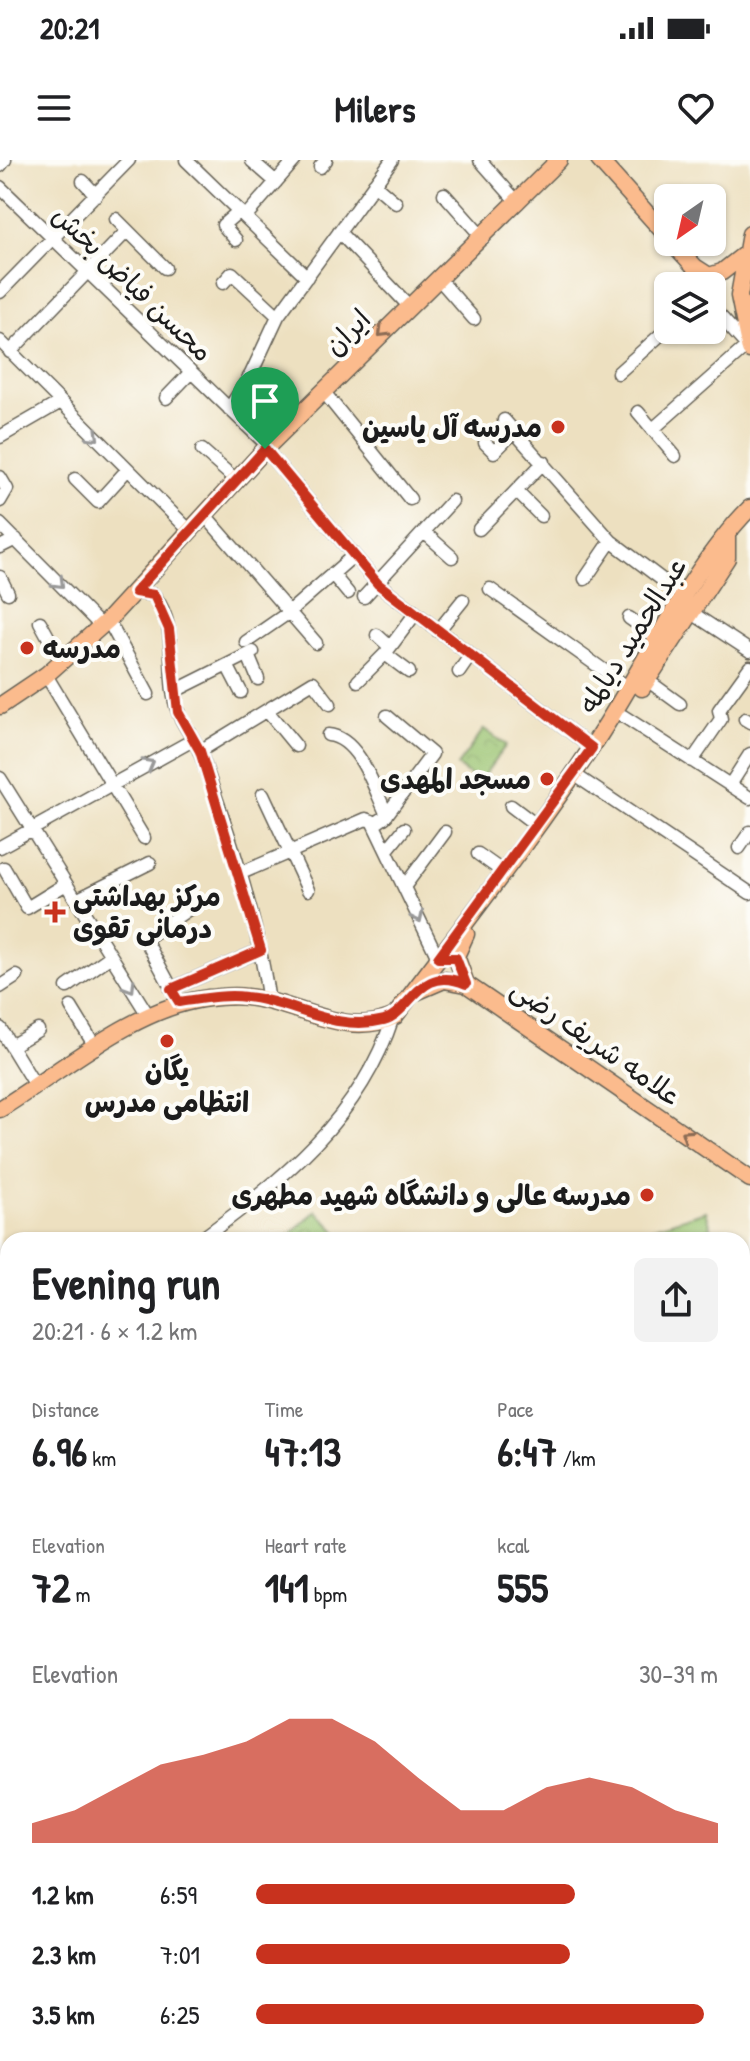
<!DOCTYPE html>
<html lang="en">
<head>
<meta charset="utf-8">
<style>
  body { margin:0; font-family:"Patrick Hand","Playpen Sans Arabic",sans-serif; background:#f2f2f2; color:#202124; height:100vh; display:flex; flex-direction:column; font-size:30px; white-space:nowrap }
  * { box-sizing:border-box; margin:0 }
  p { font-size:26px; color:#757577 }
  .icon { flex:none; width:44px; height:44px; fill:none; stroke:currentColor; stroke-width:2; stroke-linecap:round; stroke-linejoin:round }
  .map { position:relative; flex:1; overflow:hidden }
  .drawer { position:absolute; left:0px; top:1072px; width:750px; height:830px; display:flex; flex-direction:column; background:#fff; border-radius:24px 24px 0 0; box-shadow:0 2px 6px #0004 }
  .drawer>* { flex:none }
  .needle { width:52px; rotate:214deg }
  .tools { position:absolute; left:654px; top:24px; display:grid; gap:16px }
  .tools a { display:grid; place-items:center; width:72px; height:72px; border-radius:12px; background:#fff; box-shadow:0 2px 6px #0004; font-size:40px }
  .pin { position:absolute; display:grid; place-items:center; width:68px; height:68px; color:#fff; margin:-82px -34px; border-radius:50% 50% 50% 0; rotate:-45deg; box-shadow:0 0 8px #0007 }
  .pin .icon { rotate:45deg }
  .round { display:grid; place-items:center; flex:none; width:84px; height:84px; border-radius:12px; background:#f2f2f2 }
  .overview { display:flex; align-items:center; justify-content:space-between; height:136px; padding:0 32px }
  h1 { font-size:44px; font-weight:700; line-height:60px }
  .figures { display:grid; grid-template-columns:repeat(3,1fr); gap:12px; height:136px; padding:8px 32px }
  .figures div { display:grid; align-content:center }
  .figures b { font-size:40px; font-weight:700 }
  .figures small { font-size:22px; font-weight:400 }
  .figures p { font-size:22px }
  .chart { height:224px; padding:16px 32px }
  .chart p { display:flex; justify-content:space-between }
  .chart svg { width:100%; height:144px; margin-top:8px; fill:#c8321e; opacity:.7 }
  ul { padding:0 32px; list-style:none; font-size:26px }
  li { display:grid; grid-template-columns:128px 96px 1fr; align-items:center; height:60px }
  li i { height:20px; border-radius:10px; background:#c8321e }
  .status { display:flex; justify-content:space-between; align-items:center; height:56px; padding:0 40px; background:#fff; direction:ltr }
  .status svg { height:22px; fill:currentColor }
  header { display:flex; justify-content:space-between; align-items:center; height:104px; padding:0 32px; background:#fff; font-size:36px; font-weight:700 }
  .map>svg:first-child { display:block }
  .green { fill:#99c26e; stroke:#5a6f45; stroke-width:2 }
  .park { fill:url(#park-crowns); stroke:#5a6f45; stroke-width:2 }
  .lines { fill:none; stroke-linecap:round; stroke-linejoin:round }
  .minor-casing { stroke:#656155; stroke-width:15 }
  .major-casing { stroke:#656155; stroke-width:19 }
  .minor { stroke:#fff; stroke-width:12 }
  .major { stroke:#fbbb8d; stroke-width:16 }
  .oneway { stroke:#8c6c54 }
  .oneway2 { stroke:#999 }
  .route-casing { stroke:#fff; stroke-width:16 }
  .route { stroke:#c8321e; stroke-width:10 }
  .poi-dot { fill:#c8321e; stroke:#fdfcf7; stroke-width:3 }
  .labels { text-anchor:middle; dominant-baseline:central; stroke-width:8; stroke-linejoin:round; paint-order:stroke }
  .street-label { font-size:28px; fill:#1c1c1c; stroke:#fdfcf7 }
  .poi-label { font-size:28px; font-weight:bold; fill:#1c1c1c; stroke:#fdfcf7; text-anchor:end }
</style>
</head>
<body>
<div class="status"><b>20:21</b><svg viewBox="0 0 49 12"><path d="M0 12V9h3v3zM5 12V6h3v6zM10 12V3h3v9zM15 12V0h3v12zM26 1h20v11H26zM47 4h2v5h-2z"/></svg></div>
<header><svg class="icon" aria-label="menu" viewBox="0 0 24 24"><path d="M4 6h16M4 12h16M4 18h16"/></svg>Milers<svg class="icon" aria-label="heart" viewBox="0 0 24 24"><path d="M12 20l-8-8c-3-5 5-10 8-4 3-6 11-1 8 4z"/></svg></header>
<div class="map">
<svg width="750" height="1901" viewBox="0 0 750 1901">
  <defs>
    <pattern id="park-crowns" width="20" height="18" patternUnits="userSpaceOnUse" patternTransform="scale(2)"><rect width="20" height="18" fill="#99c26e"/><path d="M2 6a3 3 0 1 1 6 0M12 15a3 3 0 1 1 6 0" fill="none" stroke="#83a65f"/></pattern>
  </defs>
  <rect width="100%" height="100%" fill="#fdfcf7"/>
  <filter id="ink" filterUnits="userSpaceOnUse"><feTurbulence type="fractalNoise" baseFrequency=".0125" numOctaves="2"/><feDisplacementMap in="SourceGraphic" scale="16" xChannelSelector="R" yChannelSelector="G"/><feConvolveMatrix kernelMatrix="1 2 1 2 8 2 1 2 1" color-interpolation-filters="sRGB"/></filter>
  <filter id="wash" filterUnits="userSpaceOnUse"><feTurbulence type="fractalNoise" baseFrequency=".006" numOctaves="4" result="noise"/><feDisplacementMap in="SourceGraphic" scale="32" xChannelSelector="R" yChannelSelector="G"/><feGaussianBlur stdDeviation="1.8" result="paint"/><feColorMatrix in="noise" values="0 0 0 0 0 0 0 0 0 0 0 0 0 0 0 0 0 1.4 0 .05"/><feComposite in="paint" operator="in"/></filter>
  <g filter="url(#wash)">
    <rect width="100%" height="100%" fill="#ede0c0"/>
    <path class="green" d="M91 1894H288L294 1901H84Z"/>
    <path class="park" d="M484 569 506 585 479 622 457 606Z
      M316 1051 345 1080H284Z
      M706 1051 715 1080H621L620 1078Z
      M345 1894H459L451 1901H338Z"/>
  </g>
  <g filter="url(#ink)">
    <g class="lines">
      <g class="minor-casing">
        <path id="minor" d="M186 0 307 117
          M480 0 518 43
          M252 1 276 22
          M0 6 5 0
          M320 7 326 0
          M83 21 96 35
          M374 24 396 43
          M0 27 268 286
          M444 34 483 78
          M245 57 295 0
          M116 59 165 108
          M339 72 409 146
          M236 80 223 65 239 51
          M439 119 474 159
          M223 123 232 113 278 156
          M0 132 129 0
          M0 181 189 370
          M10 192 127 71
          M618 213 668 168
          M323 231 410 339
          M166 238 191 212
          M229 249 251 214 278 156 392 0
          M638 252 675 296
          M504 260 611 381 685 437
          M653 269 747 186 712 147
          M0 277 59 243
          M485 283 494 292 515 271
          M265 289 378 424 592 588
          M202 290 236 320
          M0 317 7 329 0 341
          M75 319 98 342 128 309
          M516 331 541 356
          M204 354 316 483
          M0 364 101 466
          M479 369 544 302
          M424 372 452 397
          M0 387 16 379
          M333 415 348 433
          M0 417 8 433
          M585 419 611 381
          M490 429 630 529
          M135 432 154 435C181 470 164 514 178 552 184 567 196 580 201 595 230 675 257 758 269 842
          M364 437 452 341
          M692 453 750 491
          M629 458 659 479
          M108 460 148 534
          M40 462 62 502
          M438 471 463 440
          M377 475 390 487
          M246 482 288 453 353 396
          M385 494 409 512
          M248 495 258 519
          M227 505 241 532
          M459 512 470 496
          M46 515 144 678
          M647 520 680 544
          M358 521 385 494 415 454
          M173 532 253 492
          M268 552 296 586
          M623 556 750 638
          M745 559 750 562
          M328 575C360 578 375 631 387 655
          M200 591 313 522 330 544
          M692 601 721 559 719 550 750 507
          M0 618 148 855
          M581 619 750 733
          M730 625 750 594
          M263 634 308 730
          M511 646 536 665
          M375 664 385 657 432 594 387 556
          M0 687 193 580
          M739 688 750 672
          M387 690 404 669
          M478 694 502 711
          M4 708 27 748 66 724
          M239 714 366 659 372 661 438 798
          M404 727 445 672
          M76 740 150 703
          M0 827 17 816
          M67 827 111 796
          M171 829 261 790
          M179 842 145 779 193 746
          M71 847 96 888
          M0 868 36 927
          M11 886 38 870
          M200 1080C283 1019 360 959 393 857
          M0 1210 8 1206
          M742 1328 750 1324
          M0 1477 8 1471
          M742 1678 750 1689
          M0 1821 8 1831
          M742 1825 750 1838
          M579 1894 584 1901
          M686 1894 692 1901
          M71 1901 79 1894
          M470 1901 478 1894"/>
      </g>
      <g class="major-casing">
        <path id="major" d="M599 0 668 77
          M750 74 739 136 750 190
          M672 82 695 107 709 116 722 112 745 94
          M642 528 727 398V374
          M0 546 46 515 108 460 268 286 559 0
          M466 774 456 796 466 824
          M416 832 444 820 466 824 750 1019
          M0 949C62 911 136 846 209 838 221 837 234 835 246 837 295 841 345 880 395 856 464 764 537 672 599 576 646 504 690 408 750 348
          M742 1190 750 1181
          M0 1405 8 1412
          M742 1498 750 1508
          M742 1594 750 1607
          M742 1671 750 1663
          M0 1780 8 1776
          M0 1799 8 1795
          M488 1901 496 1894"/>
      </g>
      <use href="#minor" class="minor"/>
      <use href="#major" class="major"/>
    </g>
    <defs><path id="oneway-chevron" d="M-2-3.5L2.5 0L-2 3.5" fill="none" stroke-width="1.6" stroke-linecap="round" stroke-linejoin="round" transform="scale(2)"/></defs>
    <g class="oneway">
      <use href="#oneway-chevron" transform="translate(383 172) rotate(135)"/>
      <use href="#oneway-chevron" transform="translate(686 975) rotate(-146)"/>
    </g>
    <g class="oneway2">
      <use href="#oneway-chevron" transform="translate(94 276) rotate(44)"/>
      <use href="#oneway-chevron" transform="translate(59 423) rotate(45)"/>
      <use href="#oneway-chevron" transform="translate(149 604) rotate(-29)"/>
      <use href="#oneway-chevron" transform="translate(418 757) rotate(65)"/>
      <use href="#oneway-chevron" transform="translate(130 827) rotate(58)"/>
    </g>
  </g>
  <g class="lines" filter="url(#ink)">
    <g class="route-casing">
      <path id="route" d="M265 289 378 424 592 588 438 798H456L466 824C419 803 411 853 384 860 334 873 293 841 246 837 224 834 201 839 179 842L171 829 261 790 200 591 178 552 169 469 154 435 135 432Z"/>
    </g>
    <use href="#route" class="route"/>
  </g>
  <g class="poi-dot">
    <circle cx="558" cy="267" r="8"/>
    <circle cx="27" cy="488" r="8"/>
    <circle cx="547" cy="619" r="8"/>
    <path d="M51 740h8v8h8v8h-8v8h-8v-8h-8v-8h8z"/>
    <circle cx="167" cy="881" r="8"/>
    <circle cx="647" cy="1035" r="8"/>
  </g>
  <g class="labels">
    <g class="street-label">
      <text transform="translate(133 123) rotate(44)">محسن فیاض بخش</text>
      <text transform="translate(347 172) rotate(-45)">ایران</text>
      <text transform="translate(632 475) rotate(-58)">عبدالحمید دیالمه</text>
      <text transform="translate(597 882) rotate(35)">علامه شریف رضی</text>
    </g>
    <g class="poi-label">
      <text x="542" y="267">مدرسه آل یاسین</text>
      <text x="43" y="488" text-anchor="start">مدرسه</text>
      <text x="531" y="619">مسجد المهدی</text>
      <text x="73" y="736" text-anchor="start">مرکز بهداشتی<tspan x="73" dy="32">درمانی تقوی</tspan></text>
      <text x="167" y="910" text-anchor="middle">یگان<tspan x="167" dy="32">انتظامی مدرس</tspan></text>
      <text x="631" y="1035">مدرسه عالی و دانشگاه شهید مطهری</text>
    </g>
  </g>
</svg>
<div class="tools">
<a><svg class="needle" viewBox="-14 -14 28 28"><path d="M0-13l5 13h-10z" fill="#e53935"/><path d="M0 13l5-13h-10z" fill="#757577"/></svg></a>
<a><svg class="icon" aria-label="layers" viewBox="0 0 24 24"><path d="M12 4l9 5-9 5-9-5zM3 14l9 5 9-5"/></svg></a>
</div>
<div class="pin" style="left:265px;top:289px;background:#1e9e55"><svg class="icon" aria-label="arrive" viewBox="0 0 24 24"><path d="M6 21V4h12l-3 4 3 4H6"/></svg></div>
<section class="drawer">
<div class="overview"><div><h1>Evening run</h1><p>20:21 · 6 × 1.2 km</p></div><a class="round"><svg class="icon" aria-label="share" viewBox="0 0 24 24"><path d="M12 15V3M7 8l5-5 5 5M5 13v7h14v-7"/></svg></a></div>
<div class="figures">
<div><p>Distance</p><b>6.96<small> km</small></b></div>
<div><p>Time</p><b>47:13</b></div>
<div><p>Pace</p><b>6:47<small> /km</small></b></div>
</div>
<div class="figures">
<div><p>Elevation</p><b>72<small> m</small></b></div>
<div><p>Heart rate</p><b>141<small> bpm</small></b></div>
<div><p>kcal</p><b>555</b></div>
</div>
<div class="chart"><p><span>Elevation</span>30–39 m</p>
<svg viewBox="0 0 160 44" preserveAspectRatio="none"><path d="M0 44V38L10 34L20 27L30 20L40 17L50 13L60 6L70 6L80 13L90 24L100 34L110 34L120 27L130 24L140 27L150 34L160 38V44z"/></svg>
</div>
<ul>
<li><b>1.2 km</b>6:59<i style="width:69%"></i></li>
<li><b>2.3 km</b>7:01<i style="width:68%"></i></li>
<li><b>3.5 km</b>6:25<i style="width:97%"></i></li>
</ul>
</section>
</div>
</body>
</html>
